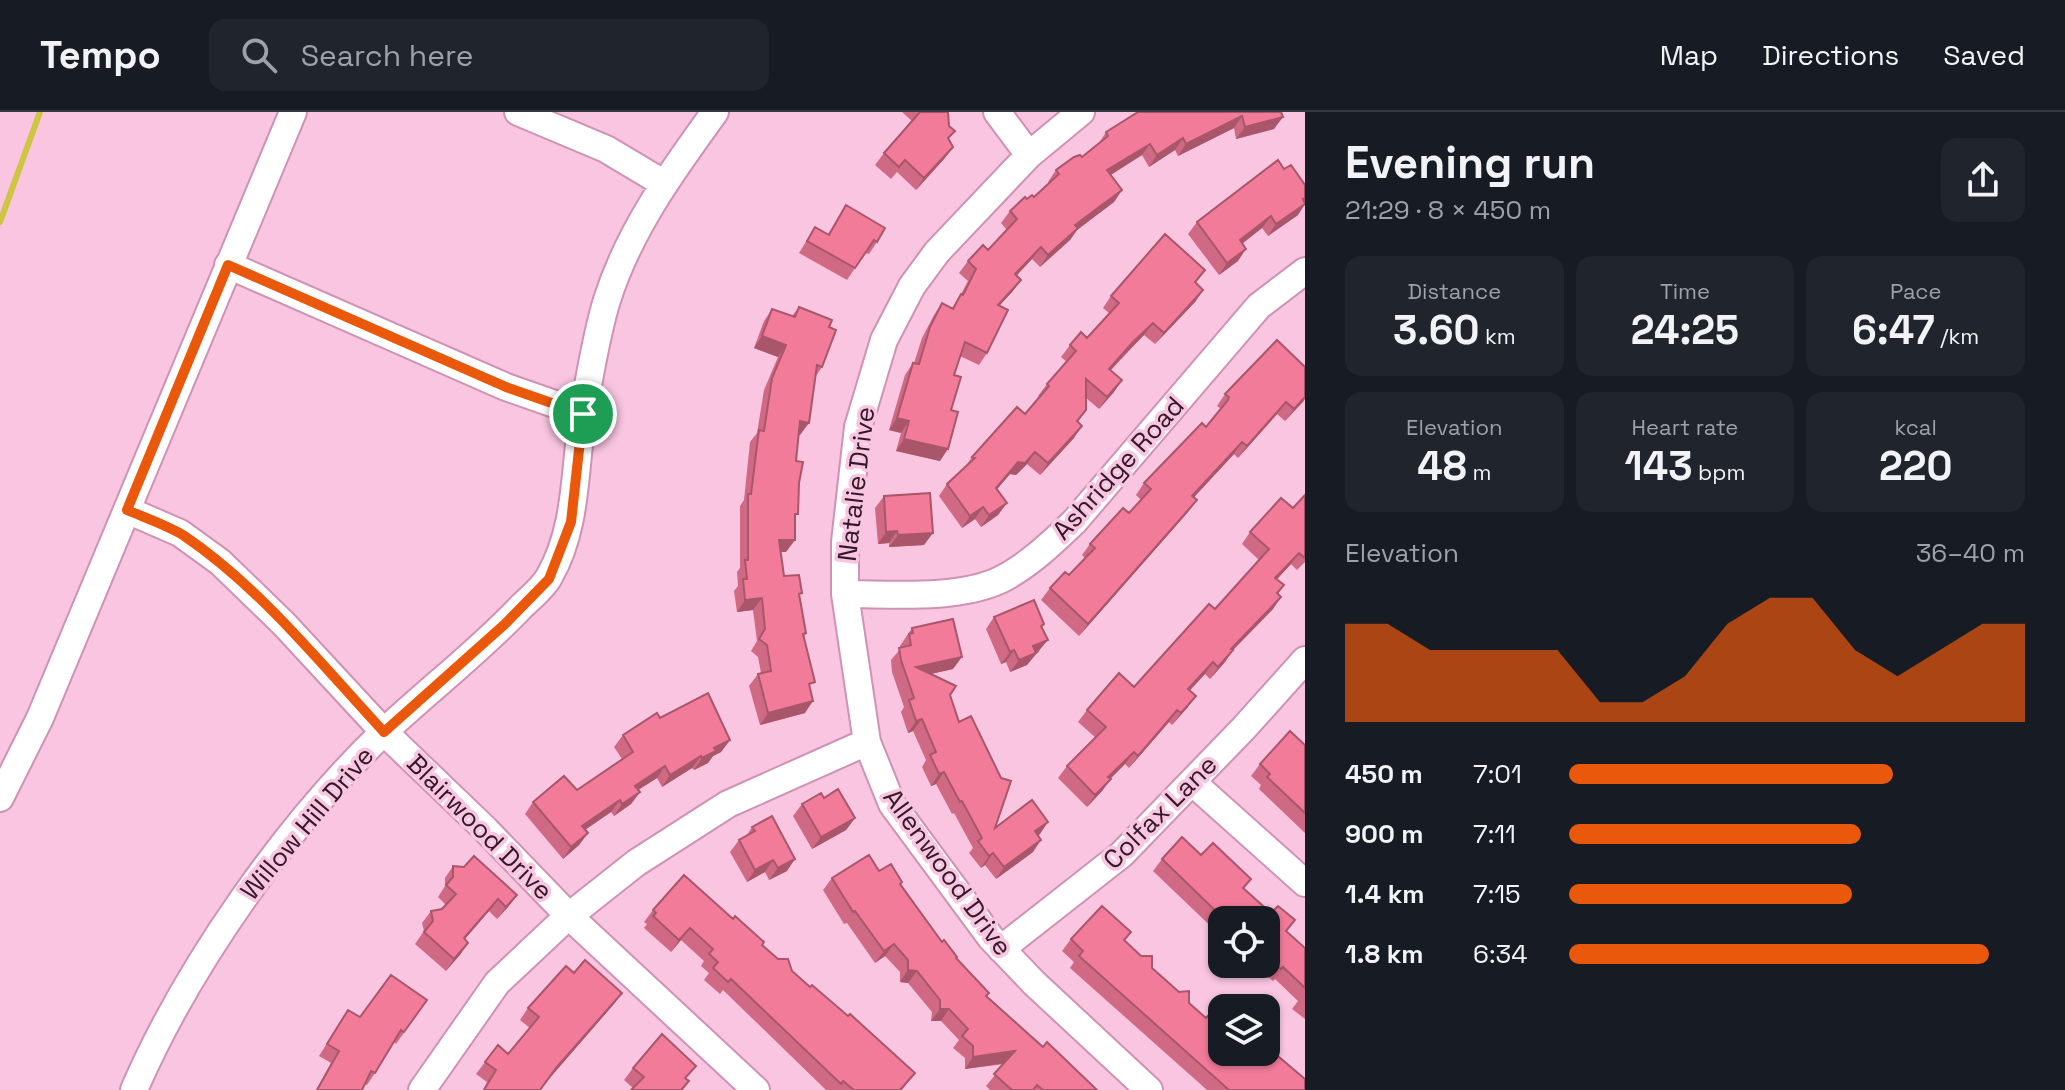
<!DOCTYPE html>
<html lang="en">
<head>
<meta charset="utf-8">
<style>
  body { margin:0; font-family:"Space Grotesk",sans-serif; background:#20242c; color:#f1f3f6; height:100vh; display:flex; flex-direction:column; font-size:30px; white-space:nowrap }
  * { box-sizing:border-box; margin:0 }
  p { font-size:26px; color:#9ea1a6 }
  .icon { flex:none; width:44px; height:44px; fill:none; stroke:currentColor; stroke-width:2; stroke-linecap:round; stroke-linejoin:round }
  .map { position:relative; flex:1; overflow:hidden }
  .drawer { display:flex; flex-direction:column; background:#171b24; width:760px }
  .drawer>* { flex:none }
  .fabs { position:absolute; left:1208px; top:794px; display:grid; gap:16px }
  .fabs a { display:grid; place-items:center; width:72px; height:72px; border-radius:16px; background:#171b24; box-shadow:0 2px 6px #0004; font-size:40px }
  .pin { position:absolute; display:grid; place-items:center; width:68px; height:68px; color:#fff; margin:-34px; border:4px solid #fff; border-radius:50%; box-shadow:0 2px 8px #0007 }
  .round { display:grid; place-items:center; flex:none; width:84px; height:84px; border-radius:16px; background:#20242c }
  .overview { display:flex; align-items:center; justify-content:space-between; height:136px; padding:0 40px }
  h1 { font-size:44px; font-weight:600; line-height:60px }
  .figures { display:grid; grid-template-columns:repeat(3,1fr); gap:12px; height:136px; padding:8px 40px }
  .figures div { display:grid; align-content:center; border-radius:16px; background:#20242c; text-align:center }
  .figures b { font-size:40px; font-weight:600 }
  .figures small { font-size:22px; font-weight:400 }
  .figures p { font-size:22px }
  .chart { height:224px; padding:16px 40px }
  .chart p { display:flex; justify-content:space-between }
  .chart svg { width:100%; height:144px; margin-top:8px; fill:#ea580c; opacity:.7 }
  ul { padding:0 40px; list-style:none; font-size:26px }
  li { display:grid; grid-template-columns:128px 96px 1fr; align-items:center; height:60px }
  li i { height:20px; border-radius:10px; background:#ea580c }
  header { display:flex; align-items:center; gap:48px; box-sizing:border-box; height:112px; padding:0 40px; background:#171b24; border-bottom:2px solid #363941 }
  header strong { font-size:38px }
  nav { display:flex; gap:44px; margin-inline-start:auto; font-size:28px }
  .search { width:560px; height:72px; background:#20242c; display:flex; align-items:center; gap:20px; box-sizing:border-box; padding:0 28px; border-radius:16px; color:#9ea1a6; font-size:30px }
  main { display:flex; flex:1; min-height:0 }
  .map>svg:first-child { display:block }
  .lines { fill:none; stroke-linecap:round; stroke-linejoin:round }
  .stream { stroke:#cec540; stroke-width:6 }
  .minor-casing { stroke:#cf92b4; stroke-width:30 }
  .minor { stroke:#fff; stroke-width:26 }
  .wall { fill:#d06a84 }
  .shaded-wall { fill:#a9566b }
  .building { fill:#f27b99; stroke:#a9566b; stroke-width:2 }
  .route-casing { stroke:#fff; stroke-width:16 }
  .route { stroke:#ea580c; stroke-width:10 }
  .labels { text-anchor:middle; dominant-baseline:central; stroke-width:7; stroke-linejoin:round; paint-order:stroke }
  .street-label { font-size:26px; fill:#311927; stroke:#f9c5e1 }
</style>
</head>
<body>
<header>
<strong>Tempo</strong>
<div class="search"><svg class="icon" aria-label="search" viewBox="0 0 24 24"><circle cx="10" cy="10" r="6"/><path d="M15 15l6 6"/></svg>Search here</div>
<nav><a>Map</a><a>Directions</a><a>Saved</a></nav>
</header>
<main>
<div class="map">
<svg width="1305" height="978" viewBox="0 0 1305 978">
  <rect width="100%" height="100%" fill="#f9c5e1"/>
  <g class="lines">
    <path class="stream" d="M0 110 40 0"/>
    <g class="minor-casing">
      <path id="minor" d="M518 0 606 37 663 71
        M997 0 1029 43
        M1081 0 1029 43 937 140 912 174 884 228 858 315 845 430V482L867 630 892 692 991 826 1034 871 1149 978
        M228 153 506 275 583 302
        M127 398 180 421 220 450 284 512 384 620 485 717 569 804 756 978
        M845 482C892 482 957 488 1000 468 1028 454 1052 431 1074 410L1259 194 1305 159
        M1192 670 1305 771
        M0 686 40 606 293 0
        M1001 837 1122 742 1243 617 1305 548
        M134 978C187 855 288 711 386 618 430 577 478 540 520 496 529 487 543 476 549 465 578 415 574 356 583 301 590 264 596 223 607 188 629 118 673 58 715 0
        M422 978 497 871 564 808 636 751 728 692 867 630"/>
    </g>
    <use href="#minor" class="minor"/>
  </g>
  <path class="wall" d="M902 0H948L949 28 953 35 944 47 916 78 897 60 891 67 875 53 884 41 912 9Z
    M1281 0 1274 17 1236 27 1234 16 1178 44 1175 38 1149 55 1142 43 1111 63 1122 78 1114 90 1077 118 1070 128 1040 155 1032 147 1016 163 1021 168 1012 180 999 194 987 241 979 253 960 244 954 263 951 298 940 349 896 339 901 321 889 318 905 263 913 251H914L922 226 934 203 942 191 952 196 961 182 968 169 959 161 968 149 988 138 1007 118 1001 111 1010 99 1027 87 1034 85 1049 71 1048 70 1056 58 1082 45 1098 33 1106 20Z
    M1278 48 1298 103 1268 124 1262 116 1242 132 1238 149 1219 163 1188 122 1197 110Z
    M846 93 877 130 869 142 865 141 847 168 799 141 815 115 828 122Z
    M1196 171 1203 178 1195 190 1155 232 1144 223 1111 258 1114 280 1099 297 1086 286V298L1078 310 1074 326 1040 363 1027 352 1016 363 1010 362 997 377 998 403 981 415 975 407 962 416 939 384 947 372 965 355 972 345 1025 302 1040 285 1038 284 1047 272 1067 250 1061 245 1070 233 1087 226 1109 201 1103 196 1111 184Z
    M799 195 829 215 822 255 816 264 800 323 799 322 796 349 799 371 795 408 786 440H781L784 464 800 484 806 521 804 525 810 577 805 601 760 613 749 574 758 562 761 561 758 545 751 539 757 529 753 498 737 500 734 479 738 474 737 460 740 456V394L744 388 750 330 757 321 764 278 778 245 754 236 764 209 772 197 792 204Z
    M1305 255 1304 289 1285 309 1277 302 1238 346 1234 342 1194 385 1188 400 1079 524 1041 488 1050 476 1069 463 1085 446 1082 443 1090 432 1129 401 1141 388 1136 383 1144 371 1206 315 1221 297 1217 294 1225 282Z
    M1305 383V450L1297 458 1291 452 1277 467 1284 473 1278 482 1273 497 1232 539 1225 550 1210 567 1205 562 1189 579 1196 584 1187 596 1172 613 1169 610 1129 656 1125 652 1110 667 1102 679 1087 695 1058 666 1067 654 1096 626 1078 610 1087 598 1134 575 1215 497 1259 448 1242 432 1250 420 1293 396Z
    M884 384 924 433 889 435V431L878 432 875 396Z
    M994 505 1044 512 1042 516 1039 540 1035 542 1027 553 1010 560 1006 550 1001 552 986 517Z
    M912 516 953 557 931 562 950 583 995 716 1040 722 1038 723 1033 740 996 767 985 753 981 756 969 741 973 736 954 701 952 702 936 672 931 674 922 655 926 648 913 619 908 621 901 600 904 595 892 560 891 548 901 536 900 534Z
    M660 606 730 628 721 640 713 644 708 651 694 658 692 656 662 675 657 666 638 678 640 680 631 692 614 704 611 700 585 718 588 721 579 733 563 747 525 702 533 690 577 678 622 647 614 635 623 623Z
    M1305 633V721L1259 677 1261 673 1251 664 1260 652Z
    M824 686 855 706 846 718 812 737 793 704 802 692Z
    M752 715 787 759 769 768 765 760 747 770 730 740 739 728 747 723Z
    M1201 743 1251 767 1244 776 1287 820 1305 836V907L1292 897 1298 889 1275 867 1273 869 1253 852H1266V808H1222V825L1153 759 1162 747Z
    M453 754 517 783 508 795 497 807 489 799 465 827 468 831 446 859 415 832 424 819 422 811 431 799 442 797 446 793 438 785 445 774V766Z
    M879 759 901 772 942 830 987 884 1043 935 1097 978H990L986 974 1004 952 965 957V946L953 936 959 928 941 909H931L932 900 908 871 900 870V860L885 844 875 851 847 811 844 812 823 778 832 766Z
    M653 798 762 833 810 875 915 961 902 978H826L723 878 720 882 704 868 709 861 701 854 704 849 681 828 671 840 644 816 647 812 644 810Z
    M1071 827 1125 830 1206 906 1305 978H1207L1070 856 1074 850 1062 839Z
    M574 861 622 881 613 893 548 968 540 978H483L487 970 476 962 498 933 508 942 530 916 520 908 528 896Z
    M427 888 396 932 394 930 375 961 367 973 365 972 362 978H316L331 951 319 944 348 898 360 905Z
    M633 956 687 967 689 969 683 978H631L633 976 624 968Z"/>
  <path class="shaded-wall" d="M1242 4 1234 16 1178 44 1186 32Z
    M1283 5 1274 17 1236 27 1245 15Z
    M1183 26 1175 38 1149 55 1157 43Z
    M1150 32 1142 43 1099 70 1107 58Z
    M953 35 944 47 916 78 924 66Z
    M1122 78 1114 90 1077 118 1070 128 1040 155 1048 143 1075 113Z
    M1305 86V92L1298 103 1268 124 1276 112Z
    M1271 104 1262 116 1231 140 1240 128Z
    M1041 135 1032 147 1007 174 1015 162Z
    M1246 137 1238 149 1219 163 1227 151Z
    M1021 168 1012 180 989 205 998 193Z
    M1203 178 1195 190 1155 232 1164 221Z
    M1153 211 1144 223 1125 242 1101 269 1109 257 1133 230Z
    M762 224 786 233 778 245 754 236Z
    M1122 268 1114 280 1099 297 1107 285Z
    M1305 285V287L1285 309 1294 297Z
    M1286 290 1277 302 1238 346 1247 334Z
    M897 306 909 309 901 321 889 318Z
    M800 309 809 311 800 323 791 321Z
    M1082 314 1074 326 1040 363 1048 351Z
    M904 327 948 337 940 349 896 339Z
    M1242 330 1234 342 1184 396 1192 384Z
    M1035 340 1027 352 1016 363 1010 362 988 388 996 376 1018 350Z
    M1197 388 1188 400 1079 524 1088 512Z
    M1007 391 998 403 981 415 989 403Z
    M983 395 975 407 962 416 970 404Z
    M897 419 889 431 878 432 886 420Z
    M933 421 924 433 889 435 898 423Z
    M779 428H795L786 440H771Z
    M1299 441 1291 452 1267 478 1275 466Z
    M1281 485 1273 497 1232 539 1225 550 1210 567 1231 537Z
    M762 486 753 498 737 500 745 488Z
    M1048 528 1027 553 1010 560 1019 548 1033 534Z
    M1014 538 1006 550 1001 552 1010 540Z
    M962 545 953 557 908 567 916 555Z
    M1213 550 1205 562 1180 589 1188 577Z
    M1196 584 1187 596 1172 613 1181 601Z
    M813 589 805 601 760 613 768 601Z
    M1177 598 1169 610 1129 656 1138 644Z
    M922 607 913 619 908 621 916 609Z
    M730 628 721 640 713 644 708 651 694 658 702 646 714 636Z
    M1134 640 1125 652 1100 677 1108 665Z
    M701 644 692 656 662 675 670 663Z
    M665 654 657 666 627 685 635 674Z
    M944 660 936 672 931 674 939 662Z
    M1111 667 1102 679 1087 695 1095 683Z
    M640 680 631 692 614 704 622 692Z
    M620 688 611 700 573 726 582 714Z
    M855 706 846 718 812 737 821 725Z
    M1048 710 1040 722 1027 731 1035 719Z
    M588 721 579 733 563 747 571 735Z
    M1041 728 1033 740 996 767 1004 755Z
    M993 741 985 753 981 756 989 744Z
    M795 747 787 759 769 768 778 756Z
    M773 748 765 760 747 770 755 758Z
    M517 783 508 795 497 807 506 795Z
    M498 787 489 799 455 838 464 826Z
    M690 816 681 828 671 840 679 828Z
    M468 831 460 843 446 859 454 847Z
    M894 832 885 844 875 851 884 839Z
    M908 858 917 859 908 871 900 870Z
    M622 881 613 893 548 968 556 956Z
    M940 897H949L941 909H931Z
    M1015 939 1006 951 965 957 973 945Z"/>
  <path class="building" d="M920 0H948L949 14 955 19 948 26 953 35 924 66 905 48 899 55 884 41Z
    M1138 0H1281L1283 5 1245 15 1242 4 1186 32 1183 26 1157 43 1150 32 1107 58 1122 78 1075 113 1078 116 1048 143 1041 135 1015 162 1021 168 998 193 1008 198 987 241 965 230 954 263 961 265 951 298 958 300 948 337 904 327 909 309 897 306 913 251 919 252 930 215 942 191 953 197 961 182 963 183 976 157 968 149 983 133 988 138 1017 107 1010 99 1025 85 1027 87 1032 83 1034 85 1059 62 1056 58 1074 45 1080 43 1082 45 1108 24 1106 20Z
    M1278 48 1284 57 1291 53 1305 73V86L1303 87 1305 92 1276 112 1271 104 1240 128 1246 137 1227 151 1197 110Z
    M846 93 885 116 877 130 874 128 855 156 807 129 815 115 829 123Z
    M1165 122 1205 158 1195 170 1203 178 1164 221 1153 211 1133 230 1109 257 1122 268 1107 285 1086 267V298L1077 309 1082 314 1048 351 1035 340 1025 351 1018 350 996 376 1007 391 989 403 983 395 970 404 947 372 975 346 972 345 1017 295 1025 302 1049 274 1047 272 1076 239 1070 233 1081 220 1087 226 1119 191 1111 184Z
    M799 195 832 208 829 215 836 218 822 255 817 253 809 311 800 309 796 349 803 350 799 371 798 402H795V428H779L784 464 799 463 802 481 799 482 806 521 803 522 815 570 809 572 813 589 768 601 758 562 771 559 767 533 759 527 765 517 762 486 745 488 743 467H747L745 448H748V382H751L759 318 764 319 772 266 786 233 762 224 772 197 795 205Z
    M1277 228 1305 255V285L1294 297 1286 290 1247 334 1242 330 1192 384 1197 388 1088 512 1050 476 1065 460 1069 463 1095 436 1090 432 1123 396 1129 401 1151 377 1144 371 1202 311 1206 315 1228 288 1229 285 1225 282Z
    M930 381 933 421 898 423 897 419 886 420 884 384Z
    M1305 383V446L1299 441 1275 466 1284 473 1277 481 1281 485 1231 537 1233 538 1218 555 1213 550 1188 577 1196 584 1181 601 1177 598 1138 644 1134 640 1108 665 1111 667 1095 683 1067 654 1106 615 1087 598 1119 561 1134 575 1209 492 1215 497 1269 437 1250 420 1281 386 1293 396Z
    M1034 488 1044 512 1041 514 1048 528 1033 534 1036 541 1019 548 1014 538 1010 540 994 505Z
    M953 507 962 545 916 555 956 574 950 583 959 610 971 604 1001 666 1011 669 995 716 1032 688 1048 710 1035 719 1041 728 1004 755 993 741 989 744 978 729 982 726 962 689 960 690 944 660 939 662 930 643 936 640 922 607 916 609 909 588 914 586 901 548 899 536 911 533 909 522 913 521 912 516Z
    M708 581 730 628 714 636 716 639 702 646 701 644 670 663 665 654 635 674 640 680 622 692 620 688 582 714 588 721 571 735 533 690 564 664 577 678 633 640 623 623 657 601 660 606Z
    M1290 619 1305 633V701L1267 665 1270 662 1260 652Z
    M838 677 855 706 821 725 802 692 821 681 824 686Z
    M772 704 795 747 778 756 773 748 755 758 739 728 755 719 752 715Z
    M1182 725 1201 743 1213 731 1251 767 1243 776 1271 801 1278 794 1295 808 1286 819 1305 836V876L1283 855 1281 857 1266 844V808H1225L1162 747Z
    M869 743 879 759 891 752 902 770 900 772 942 830 944 828 957 845 956 846 989 881 986 884 1043 935 1047 930 1097 978H1043L1037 973 1033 978H1012L994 962 1015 939 973 945V934L962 924 968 917 949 897H940V888L917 859 908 858V848L894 832 884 839 855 799 853 800 832 766Z
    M474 744 517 783 506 795 498 787 464 826 468 831 454 847 424 820 433 809 431 799 442 797 456 782 446 773 453 765V754L464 755Z
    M684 763 733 807 735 804 764 830 762 833 778 847H788L792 859 810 875 812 873 848 904 850 902 915 961 900 978H854L843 969 841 972 731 867 728 870 713 856 718 850 709 842 713 837 690 816 679 828 653 804 656 801 653 798Z
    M1102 794 1131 820 1124 828 1141 844H1152V856L1179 880 1189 879V891L1206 906 1218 893 1222 897V940H1266V934L1305 967V978H1229L1079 844 1083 839 1071 827Z
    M585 848 622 881 556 956 540 978H484L496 958 485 950 498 933 508 942 539 905 528 896 566 854 574 861Z
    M391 863 427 888 404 920 401 918 375 961 371 959 362 978H317L339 939 327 932 348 898 360 905Z
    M662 922 696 954 685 966 689 969 681 978H631L644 965 633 956Z"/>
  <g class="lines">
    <g class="route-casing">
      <path id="route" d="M228 153 506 275 583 302 571 410 549 467 505 512 384 620C321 552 260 475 183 423 166 413 146 406 127 398Z"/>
    </g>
    <use href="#route" class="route"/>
  </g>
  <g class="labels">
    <g class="street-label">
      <text transform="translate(1118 356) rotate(-48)">Ashridge Road</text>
      <text transform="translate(856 372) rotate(-83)">Natalie Drive</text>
      <text transform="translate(1160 700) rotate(-45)">Colfax Lane</text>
      <text transform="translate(307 711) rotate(-50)">Willow Hill Drive</text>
      <text transform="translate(480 715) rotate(45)">Blairwood Drive</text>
      <text transform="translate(948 760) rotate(54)">Allenwood Drive</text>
    </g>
  </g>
</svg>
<div class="fabs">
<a><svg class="icon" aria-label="locate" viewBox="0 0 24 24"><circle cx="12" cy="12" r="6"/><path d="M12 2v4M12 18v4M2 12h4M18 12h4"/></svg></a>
<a><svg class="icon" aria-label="layers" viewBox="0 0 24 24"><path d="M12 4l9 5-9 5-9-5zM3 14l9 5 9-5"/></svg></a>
</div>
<div class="pin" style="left:583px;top:302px;background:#1e9e55"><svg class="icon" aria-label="arrive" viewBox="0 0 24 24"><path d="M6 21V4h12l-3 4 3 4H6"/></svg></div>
</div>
<section class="drawer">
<div class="overview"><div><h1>Evening run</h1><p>21:29 · 8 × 450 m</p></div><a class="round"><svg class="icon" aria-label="share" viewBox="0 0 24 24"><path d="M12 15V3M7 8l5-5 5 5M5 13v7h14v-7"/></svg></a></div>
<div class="figures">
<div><p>Distance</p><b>3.60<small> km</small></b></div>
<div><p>Time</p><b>24:25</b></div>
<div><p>Pace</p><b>6:47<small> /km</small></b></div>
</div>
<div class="figures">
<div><p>Elevation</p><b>48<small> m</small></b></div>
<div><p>Heart rate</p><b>143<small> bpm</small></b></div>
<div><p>kcal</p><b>220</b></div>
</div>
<div class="chart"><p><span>Elevation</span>36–40 m</p>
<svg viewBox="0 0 160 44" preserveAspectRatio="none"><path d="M0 44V14L10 14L20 22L30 22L40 22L50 22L60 38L70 38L80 30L90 14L100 6L110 6L120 22L130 30L140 22L150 14L160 14V44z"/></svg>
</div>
<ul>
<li><b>450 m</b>7:01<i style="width:71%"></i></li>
<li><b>900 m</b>7:11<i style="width:64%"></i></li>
<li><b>1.4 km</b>7:15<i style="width:62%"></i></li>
<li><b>1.8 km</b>6:34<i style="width:92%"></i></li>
</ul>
</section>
</main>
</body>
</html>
